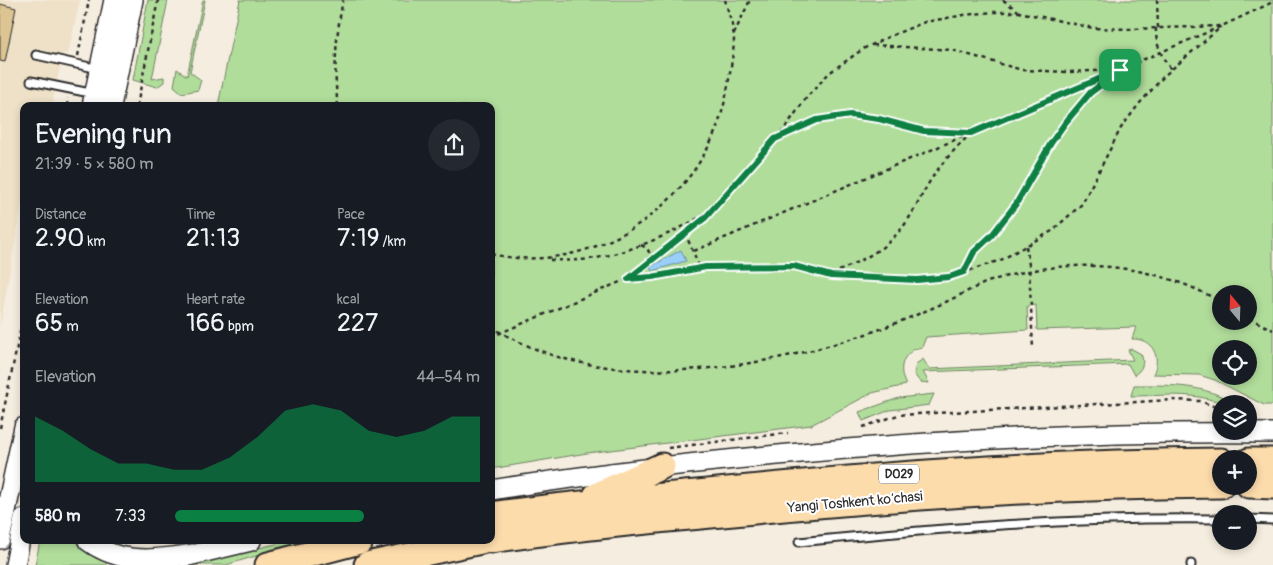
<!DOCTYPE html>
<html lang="en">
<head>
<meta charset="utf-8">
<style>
  body { margin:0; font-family:Pangolin,sans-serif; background:#242831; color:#f1f3f6; height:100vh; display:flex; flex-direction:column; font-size:19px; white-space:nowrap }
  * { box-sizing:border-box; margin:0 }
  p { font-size:16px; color:#9ea1a6 }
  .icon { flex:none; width:28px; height:28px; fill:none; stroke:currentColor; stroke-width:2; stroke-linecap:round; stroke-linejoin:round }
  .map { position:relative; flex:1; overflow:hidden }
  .panel { position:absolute; left:20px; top:102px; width:475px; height:442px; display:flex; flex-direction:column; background:#171b24; border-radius:10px; box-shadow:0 2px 8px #0003 }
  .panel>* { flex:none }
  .needle { width:32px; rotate:341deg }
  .tools { position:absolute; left:1212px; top:285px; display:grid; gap:10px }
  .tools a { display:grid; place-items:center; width:45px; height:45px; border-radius:50%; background:#171b24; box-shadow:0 2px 8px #0003; font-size:25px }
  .pin { position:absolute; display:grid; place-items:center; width:42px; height:42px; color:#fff; margin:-21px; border-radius:10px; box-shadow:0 2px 8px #0006 }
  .round { display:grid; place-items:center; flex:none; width:52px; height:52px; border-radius:26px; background:#242831 }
  .head { display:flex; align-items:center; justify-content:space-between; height:85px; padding:0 15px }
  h1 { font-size:28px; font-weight:600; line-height:38px }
  .stats { display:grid; grid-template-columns:repeat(3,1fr); gap:8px; height:85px; padding:5px 15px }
  .stats div { display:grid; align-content:center }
  .stats b { font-size:25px; font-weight:600 }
  .stats small { font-size:14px; font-weight:400 }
  .stats p { font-size:14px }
  .chart { height:140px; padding:10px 15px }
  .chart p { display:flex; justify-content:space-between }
  .chart svg { width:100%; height:90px; margin-top:5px; fill:#0b8043; opacity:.7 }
  ul { padding:0 15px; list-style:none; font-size:16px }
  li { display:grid; grid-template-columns:80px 60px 1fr; align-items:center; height:38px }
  li i { height:12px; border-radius:6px; background:#0b8043 }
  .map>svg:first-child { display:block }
  .built { fill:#eee1c8 }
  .green { fill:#b1dd9b; stroke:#6e8463; fill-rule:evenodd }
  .water { fill:#99cff8; stroke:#6d8da6 }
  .building { fill:#ddc493; stroke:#2b2b2b }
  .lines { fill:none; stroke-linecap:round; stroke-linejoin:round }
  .lane-casing { stroke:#2b2b2b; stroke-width:11 }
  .secondary-casing { stroke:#2b2b2b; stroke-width:22 }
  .highway-casing { stroke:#2b2b2b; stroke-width:29 }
  .path { stroke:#2b2b2b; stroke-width:2.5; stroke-dasharray:4 4; stroke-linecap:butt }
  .lane { stroke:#fff; stroke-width:7 }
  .secondary { stroke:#fff; stroke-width:19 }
  .highway { stroke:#fddcac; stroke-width:25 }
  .route-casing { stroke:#fff; stroke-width:10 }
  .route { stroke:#0b8043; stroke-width:6 }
  .labels { text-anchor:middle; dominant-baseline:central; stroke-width:4; stroke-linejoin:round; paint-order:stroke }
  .shield { fill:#fff; stroke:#6b6b6b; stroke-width:1 }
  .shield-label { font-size:12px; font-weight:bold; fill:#2b2b2b }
  .street-label { font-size:14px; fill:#2b2b2b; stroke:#fff }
</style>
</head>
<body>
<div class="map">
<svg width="1273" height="565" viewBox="0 0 1273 565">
  <rect width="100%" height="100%" fill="#f5eddf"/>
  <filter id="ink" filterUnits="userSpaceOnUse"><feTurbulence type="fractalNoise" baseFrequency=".02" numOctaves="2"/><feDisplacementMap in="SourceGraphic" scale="10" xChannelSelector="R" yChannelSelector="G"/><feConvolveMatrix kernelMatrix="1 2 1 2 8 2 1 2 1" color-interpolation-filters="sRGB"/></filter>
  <g filter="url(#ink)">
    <path class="built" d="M0 0H80L68 54 63 53 53 100 55 101 52 106H24V192L0 327Z"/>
    <path class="green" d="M148 0H168L152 79 164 77V82L157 87 133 80Z
      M203 0H205L190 72 201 80 198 90 182 93 174 86 177 69 187 76Z
      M240 0H1273V405H1264L1215 380 1199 375 1153 374C1162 357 1152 338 1132 339L1136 327 1037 330 1036 305 1027 306 1028 330 926 337 922 347C902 351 897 369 906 385L872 393 811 425 587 453 491 469V106H218ZM1221 294H1249V321H1221ZM1221 349H1249V376H1221Z
      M1132 349 1141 354C1145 363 1142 370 1134 375L1128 364 923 372 929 383 920 382 914 374 916 364 923 359 929 369 1133 360 1128 350Z
      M1134 385C1174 385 1202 384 1237 404 1221 404 1207 397 1191 396 1171 394 1151 396 1131 396Z
      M934 394 929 405 890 410 863 421 859 412 899 398Z
      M40 541H74L90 553 109 561 105 565H35Z
      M288 541H306L226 565H189Z"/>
    <path class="water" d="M681 250 686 261 652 271 650 267Z"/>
    <path class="building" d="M0 4 16 8 5 62 0 61Z"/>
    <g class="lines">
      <g class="lane-casing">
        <path id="lane" d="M36 55 99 69
          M31 81 95 94
          M1249 519 1273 520
          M799 542C939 528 1080 517 1221 519
          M1191 565V564"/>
      </g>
      <g class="secondary-casing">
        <path id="secondary" d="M92 106 114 0
          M111 106 133 0
          M491 490C590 474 689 463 789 454 950 439 1111 431 1273 433
          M0 539 24 427
          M88 541C120 565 157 560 194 554
          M184 557 251 541
          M15 565 24 519"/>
      </g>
      <g class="highway-casing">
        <path id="highway" d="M1249 461H1273
          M1249 485 1273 486
          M596 496 662 466
          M491 515C573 503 656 497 739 489 900 473 1060 462 1221 461
          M491 540C579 527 666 519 754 511 910 496 1065 486 1221 485
          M268 565 360 541
          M367 565 481 541"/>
      </g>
      <path class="path" d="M1003 0 1018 11
        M1157 0 1158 28
        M1156 28C1155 43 1162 59 1172 70
        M734 34 750 0
        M873 45 952 50 1022 70 1068 72 1117 70
        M78 56 89 0
        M67 106 68 98
        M137 106 158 0
        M338 106C333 71 336 35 343 0
        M778 137 817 119 850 115 879 119 924 131 969 133
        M685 233 700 268
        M641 245C650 249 651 254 648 262
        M1026 246 1029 265 1033 349
        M694 251 1222 26 1273 2
        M491 254C573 273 659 229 702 158 717 134 725 106 729 79 731 65 734 51 734 37 733 25 728 11 725 0
        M550 260C559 260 568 261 577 260 616 259 673 234 705 214
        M963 272 974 252 992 235 1016 205 1051 143 1065 123 1090 93 1117 72
        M832 275C853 263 877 255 894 237 909 222 917 204 927 186 938 167 953 151 968 136
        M629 279 706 267 794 266 831 276 917 280 949 277 1001 260 1052 231 1082 204 1121 128 1139 104 1165 75 1221 27
        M1249 318 1273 330
        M491 327C513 340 544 354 569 360 663 383 775 365 866 334 890 326 914 316 937 306 953 299 969 290 985 283 1063 255 1150 261 1221 302
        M491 337 627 279 705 217 782 132 807 97 829 73 863 49 888 37 925 22 964 15 993 12H1019L1093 28 1131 29 1222 26
        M863 427 898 415 1172 400 1200 401 1221 409
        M0 428 24 313
        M668 448 788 433"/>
      <use href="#lane" class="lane"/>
      <use href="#secondary" class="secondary"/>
      <use href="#highway" class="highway"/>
    </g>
  </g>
  <g class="lines" filter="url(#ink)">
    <g class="route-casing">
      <path id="route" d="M1120 70 1090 93 1065 123 1051 143 1016 204 992 235 974 252 964 272 949 277 917 280 831 276 794 266 706 267 652 277 628 279 705 218 775 139 817 120 850 115 879 119 924 131 971 133Z"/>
    </g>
    <use href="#route" class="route"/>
  </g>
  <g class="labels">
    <rect class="shield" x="879" y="464.5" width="40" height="19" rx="4"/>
    <g class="shield-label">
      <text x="899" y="474">D029</text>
    </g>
    <g class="street-label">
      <text transform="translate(855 502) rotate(-5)">Yangi Toshkent ko‘chasi</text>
    </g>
  </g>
</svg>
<div class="tools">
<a><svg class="needle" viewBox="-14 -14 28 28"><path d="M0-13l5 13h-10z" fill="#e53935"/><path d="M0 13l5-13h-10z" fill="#9ea1a6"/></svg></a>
<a><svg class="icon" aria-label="locate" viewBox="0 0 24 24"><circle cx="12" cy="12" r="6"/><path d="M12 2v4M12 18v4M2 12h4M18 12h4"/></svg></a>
<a><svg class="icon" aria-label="layers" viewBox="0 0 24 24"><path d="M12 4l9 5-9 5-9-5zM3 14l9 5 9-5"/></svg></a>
<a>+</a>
<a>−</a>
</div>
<div class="pin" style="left:1120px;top:70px;background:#1e9e55"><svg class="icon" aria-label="arrive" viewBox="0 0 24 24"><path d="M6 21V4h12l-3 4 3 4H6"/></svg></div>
<section class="panel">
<div class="head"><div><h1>Evening run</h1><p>21:39 · 5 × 580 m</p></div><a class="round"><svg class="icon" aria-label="share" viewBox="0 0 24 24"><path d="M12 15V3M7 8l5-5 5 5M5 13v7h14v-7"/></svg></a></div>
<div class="stats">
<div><p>Distance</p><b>2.90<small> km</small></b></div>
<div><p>Time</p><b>21:13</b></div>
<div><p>Pace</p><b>7:19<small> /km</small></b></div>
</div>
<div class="stats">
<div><p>Elevation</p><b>65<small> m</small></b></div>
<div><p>Heart rate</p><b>166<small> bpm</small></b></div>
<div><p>kcal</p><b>227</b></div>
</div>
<div class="chart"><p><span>Elevation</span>44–54 m</p>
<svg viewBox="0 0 160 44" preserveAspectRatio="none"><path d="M0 44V12L10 19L20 28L30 35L40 35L50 38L60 38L70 32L80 22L90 9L100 6L110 9L120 19L130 22L140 19L150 12L160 12V44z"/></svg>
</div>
<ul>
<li><b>580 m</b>7:33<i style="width:62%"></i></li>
</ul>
</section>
</div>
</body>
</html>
